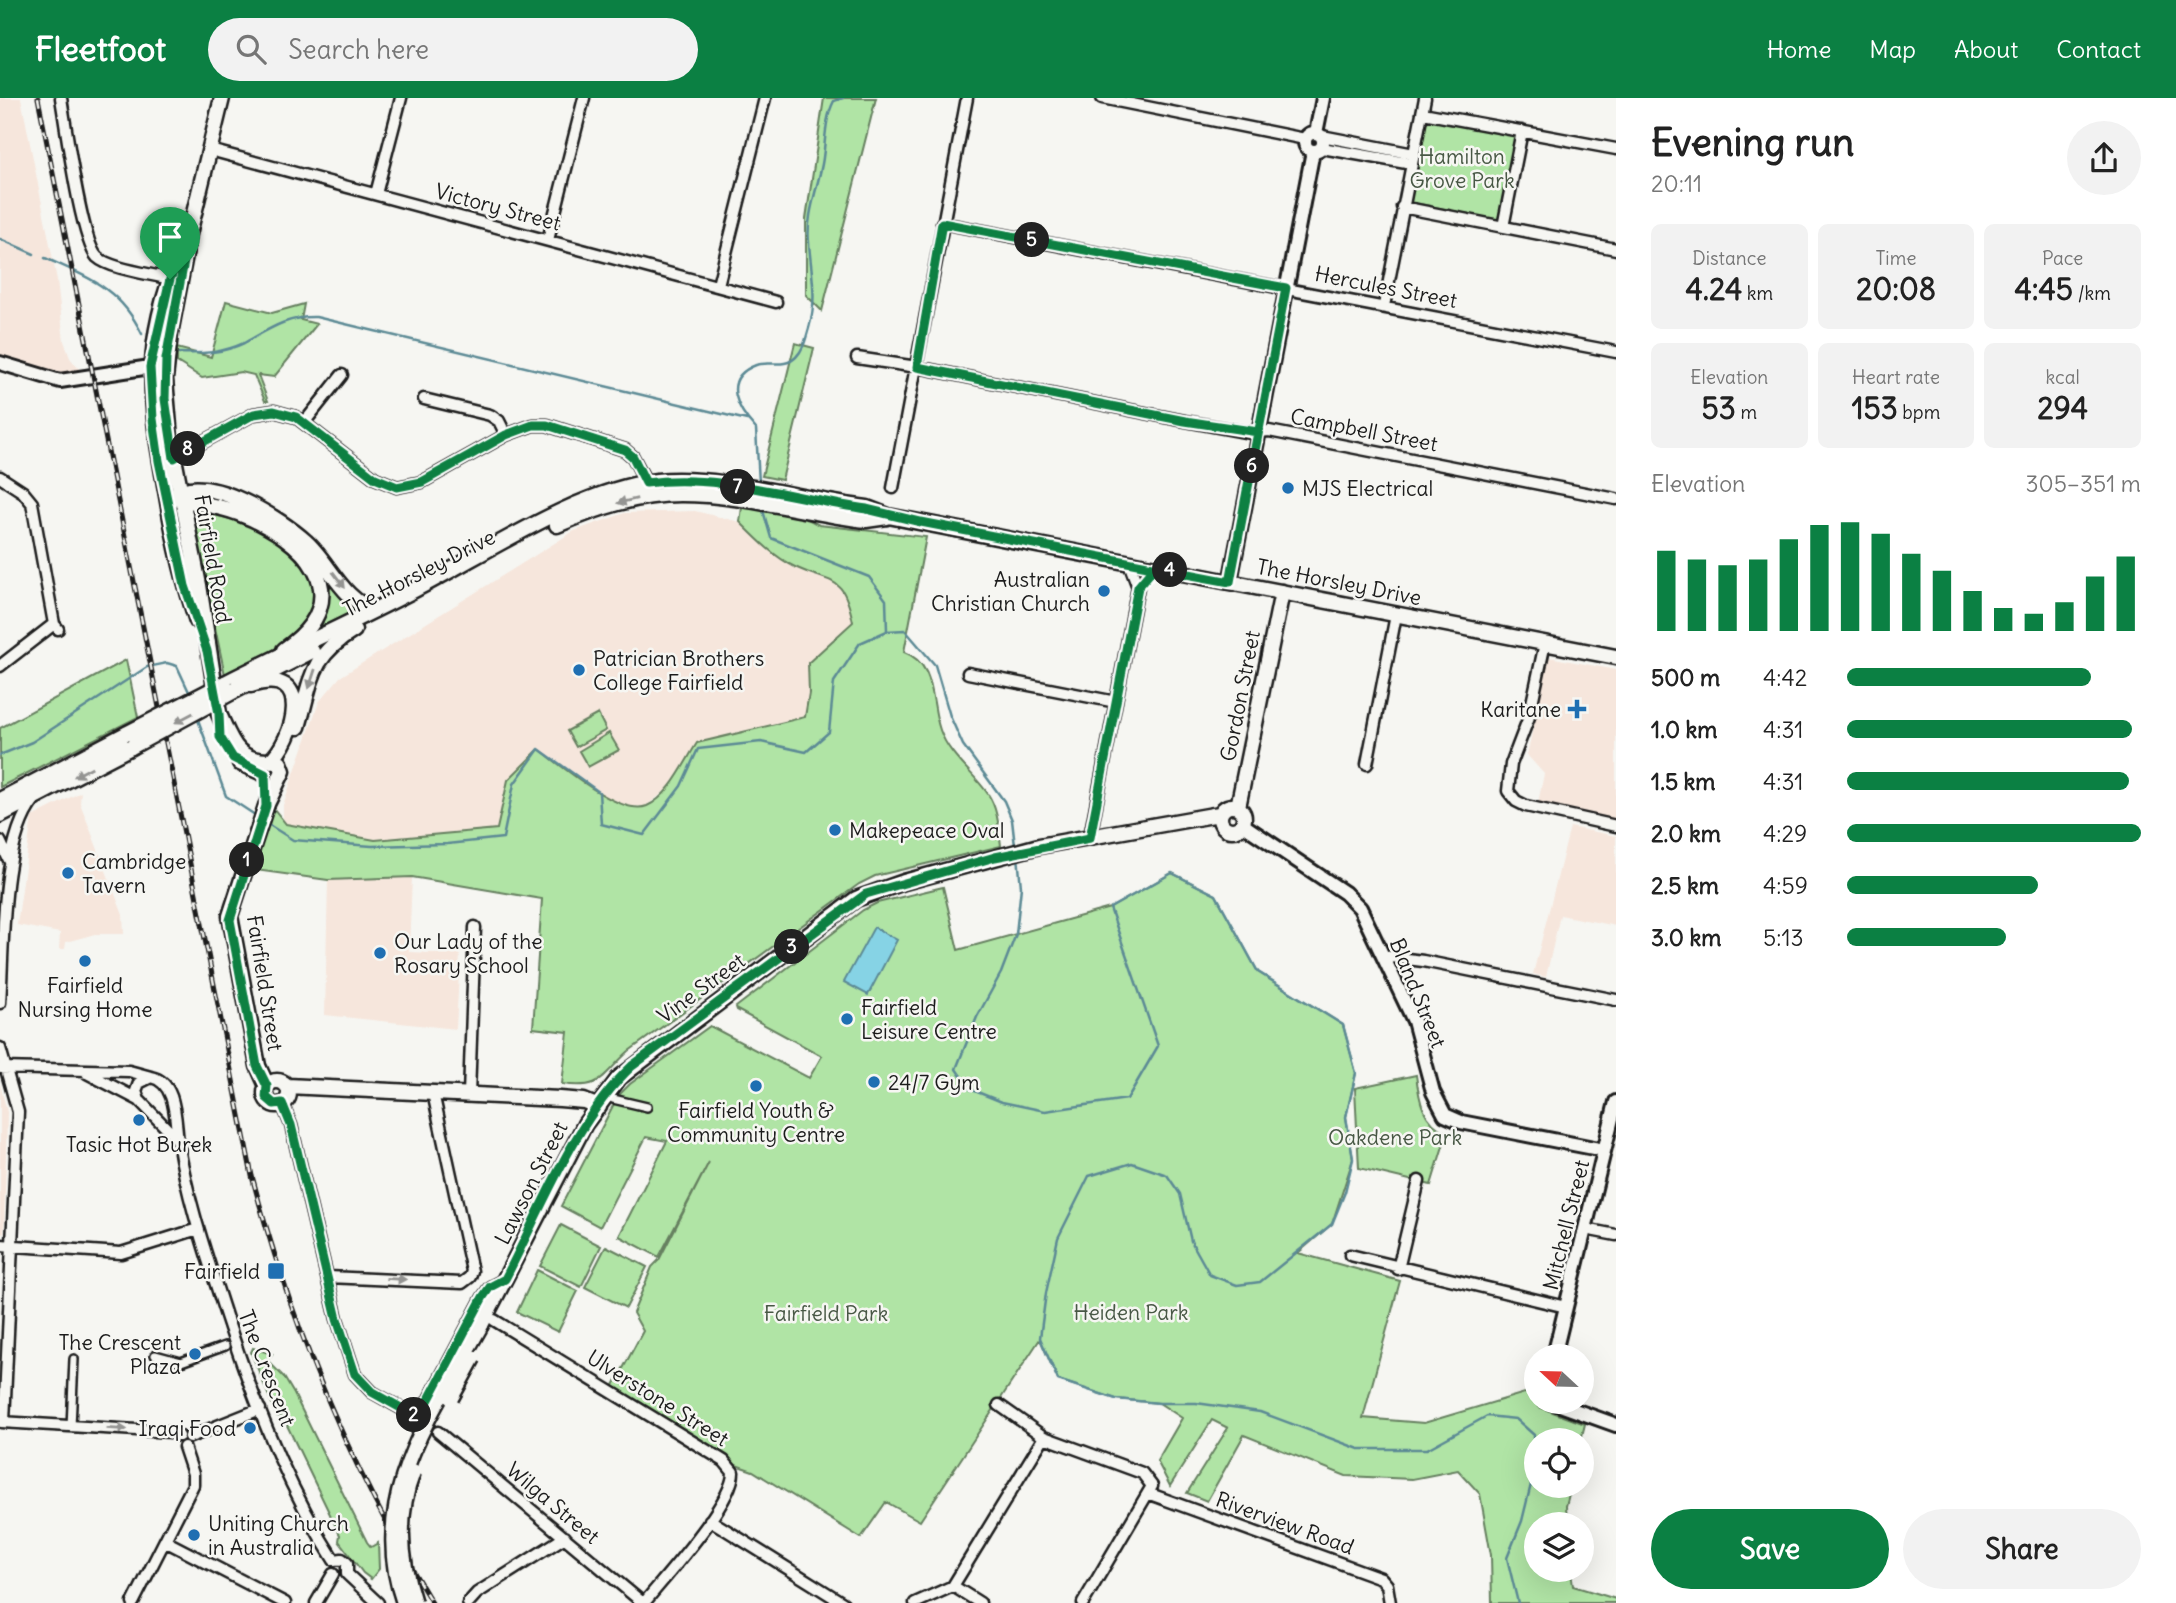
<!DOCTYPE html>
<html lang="en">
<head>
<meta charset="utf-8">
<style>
  body { margin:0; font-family:Delius,sans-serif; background:#f2f2f2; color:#222; height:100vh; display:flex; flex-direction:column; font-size:26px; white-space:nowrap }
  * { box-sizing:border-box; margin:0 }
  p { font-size:23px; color:#767676 }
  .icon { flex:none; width:38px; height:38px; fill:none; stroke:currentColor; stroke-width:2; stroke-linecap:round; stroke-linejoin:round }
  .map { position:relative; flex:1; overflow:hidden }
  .drawer { display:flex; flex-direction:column; background:#fff; width:560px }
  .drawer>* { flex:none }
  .needle { width:46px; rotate:292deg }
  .controls { position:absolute; left:1524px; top:1246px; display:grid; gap:14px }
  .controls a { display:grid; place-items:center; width:70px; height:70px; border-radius:50%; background:#fff; box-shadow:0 7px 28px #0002; font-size:35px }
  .pin { position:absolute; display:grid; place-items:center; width:60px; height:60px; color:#fff; margin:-72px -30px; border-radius:50% 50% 50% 0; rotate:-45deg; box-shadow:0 0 7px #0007 }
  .pin .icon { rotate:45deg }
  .km { position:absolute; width:35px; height:35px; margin:-18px; border-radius:50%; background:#222; color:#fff; font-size:19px; line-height:35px; text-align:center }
  .round { display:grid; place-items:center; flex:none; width:74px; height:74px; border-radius:37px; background:#f2f2f2 }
  .overview { display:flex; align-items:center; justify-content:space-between; height:119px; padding:0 35px }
  h1 { font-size:38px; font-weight:700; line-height:52px }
  .stats { display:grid; grid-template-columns:repeat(3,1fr); gap:10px; height:119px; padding:7px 35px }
  .stats div { display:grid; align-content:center; border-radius:10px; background:#f2f2f2; text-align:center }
  .stats b { font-size:30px; font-weight:700 }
  .stats small { font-size:19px; font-weight:400 }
  .stats p { font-size:19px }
  .chart { height:196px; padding:14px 35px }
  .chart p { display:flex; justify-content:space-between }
  .chart svg { width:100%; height:126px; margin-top:7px; stroke:#0b8043; stroke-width:6 }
  .cta { display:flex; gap:14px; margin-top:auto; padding:14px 35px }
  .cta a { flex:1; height:80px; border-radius:42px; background:#0b8043; color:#fff; font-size:28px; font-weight:700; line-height:80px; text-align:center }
  .cta a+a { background:#f2f2f2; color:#222 }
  ul { padding:0 35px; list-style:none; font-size:23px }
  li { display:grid; grid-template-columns:112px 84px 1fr; align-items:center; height:52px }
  li i { height:18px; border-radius:9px; background:#0b8043 }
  header { display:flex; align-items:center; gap:42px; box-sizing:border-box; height:98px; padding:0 35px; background:#0b8043; color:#fff }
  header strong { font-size:33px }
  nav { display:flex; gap:38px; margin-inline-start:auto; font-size:24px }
  .search { width:490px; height:63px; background:#f2f2f2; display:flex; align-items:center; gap:18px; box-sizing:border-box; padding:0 24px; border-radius:38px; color:#767676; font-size:26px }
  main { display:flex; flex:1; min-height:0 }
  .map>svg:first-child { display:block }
  .built { fill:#f6e6dc }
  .green { fill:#b0e4a5; stroke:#668060; stroke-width:2 }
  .water { fill:#86d3e5; stroke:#5c8a95; stroke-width:2 }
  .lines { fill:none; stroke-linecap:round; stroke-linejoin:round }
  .stream { stroke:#5c8a95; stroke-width:2.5 }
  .pedestrian-casing { stroke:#1c1c1c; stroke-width:12 }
  .minor-casing { stroke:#1c1c1c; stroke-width:15 }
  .tertiary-casing { stroke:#1c1c1c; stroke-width:18 }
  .secondary-casing { stroke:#1c1c1c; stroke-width:19 }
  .primary-casing { stroke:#1c1c1c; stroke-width:19 }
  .pedestrian { stroke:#f6f6f2; stroke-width:7 }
  .minor { stroke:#f6f6f2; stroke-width:10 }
  .tertiary { stroke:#f6f6f2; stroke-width:12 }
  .secondary { stroke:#f6f6f2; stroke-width:14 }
  .primary { stroke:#f6f6f2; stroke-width:14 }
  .rail-casing { stroke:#1c1c1c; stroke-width:5 }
  .rail { stroke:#f6f6f2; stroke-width:2.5; stroke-dasharray:8; stroke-linecap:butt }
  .secondary-bridge-casing { stroke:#1c1c1c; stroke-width:19; stroke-linecap:butt }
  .primary-bridge-casing { stroke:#1c1c1c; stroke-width:19; stroke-linecap:butt }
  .secondary-bridge { stroke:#f6f6f2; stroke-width:14 }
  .primary-bridge { stroke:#f6f6f2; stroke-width:14 }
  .oneway { fill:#949492 }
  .route-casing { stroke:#fff; stroke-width:14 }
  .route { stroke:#0b8043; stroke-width:9 }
  .poi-dot { fill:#1f6fb2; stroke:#f6f6f2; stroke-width:2.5 }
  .labels { text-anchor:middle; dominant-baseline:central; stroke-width:5; stroke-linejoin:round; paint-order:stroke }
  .park-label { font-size:21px; fill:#485845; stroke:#f6f6f2 }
  .street-label { font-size:21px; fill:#1c1c1c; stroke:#f6f6f2 }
  .poi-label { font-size:21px; fill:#1c1c1c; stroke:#f6f6f2; text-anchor:start }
</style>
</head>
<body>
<header>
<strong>Fleetfoot</strong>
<div class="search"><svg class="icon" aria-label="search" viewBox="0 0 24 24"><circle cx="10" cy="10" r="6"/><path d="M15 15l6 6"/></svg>Search here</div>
<nav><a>Home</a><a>Map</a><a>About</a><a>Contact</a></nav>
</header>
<main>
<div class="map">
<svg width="1616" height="1505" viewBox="0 0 1616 1505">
  <rect width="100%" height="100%" fill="#f6f6f2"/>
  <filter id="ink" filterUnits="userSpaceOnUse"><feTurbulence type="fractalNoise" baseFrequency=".0143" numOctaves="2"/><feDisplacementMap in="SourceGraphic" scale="14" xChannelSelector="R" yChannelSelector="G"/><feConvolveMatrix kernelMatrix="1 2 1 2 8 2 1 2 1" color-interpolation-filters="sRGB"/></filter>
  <g filter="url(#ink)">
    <path class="built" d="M0 0H21L57 182 64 243 70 260 79 271 80 280 67 283 0 265Z
      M695 413 740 424 766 450 794 468 834 482 847 498 853 524 808 565 809 595 805 619 697 645 668 691 646 708 624 709 599 694 508 682 498 731 375 742 283 725V707L319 604 340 579 574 433 625 415Z
      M1549 559 1616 572V724L1538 705 1544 676 1527 657Z
      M81 694 80 705 123 817 124 836H95L66 844 65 851H59L60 835 17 827 32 719Z
      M1570 729 1616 738V828L1560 817 1546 879 1533 876Z
      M412 779 409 854 460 856 456 931 325 917 328 782Z
      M0 986 7 1014 4 1136 0 1135Z"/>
    <path class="green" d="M824 0H876L822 213 806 197V121Z
      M1426 18 1516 37 1498 122 1410 104Z
      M226 203 272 215 304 206 301 222 317 226 274 279 258 277 268 303H265L254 277 241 274 202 280 177 264V250L211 259Z
      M795 245 814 250 782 382 762 378Z
      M743 402 789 411 819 427 926 439 904 554C937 566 930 604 940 632 949 658 973 674 988 696 998 711 999 731 1001 748L875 778 859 786 629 953C601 978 603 992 562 986L568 934 533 930 542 801 412 779 328 782 248 771 270 706 286 726 375 742 497 731 508 682 539 651C561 667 620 719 647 708 670 698 684 665 697 645L805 619 809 595 808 565 853 524C843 475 833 487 795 469 773 458 756 440 740 424Z
      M213 417C241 421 304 447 313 477 316 487 315 500 316 510 290 545 264 561 225 577L195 434 200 424Z
      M313 459 358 511 322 529 327 493Z
      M126 562 138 619 0 689V630Z
      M598 616 606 632 576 649 567 633Z
      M609 635 619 652 588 669 579 653Z
      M1172 775 1216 797 1258 874 1343 927 1356 975 1346 1019 1353 1061 1332 1126 1298 1155 1400 1183 1363 1320 1424 1325 1535 1292 1539 1309 1585 1326 1581 1342H1536V1388H1571L1566 1408 1567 1426H1536V1472H1571L1573 1488 1616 1501V1505H1492L1491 1457 1480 1396 1458 1372 1412 1381 1346 1378 1244 1337 1207 1403 1187 1395 1228 1330 1212 1322 1170 1388 1157 1363 1182 1320 1159 1305 1116 1301 1058 1282 1040 1241 920 1423 886 1404 861 1440 753 1373 724 1363 611 1293 643 1233 633 1215 652 1169 659 1162 709 1064 659 1159 619 1138 667 1043 646 1039 600 1129 561 1108 618 998 630 986 710 928 809 980 822 958 737 912 736 909 863 812 877 805 943 789 958 852 1110 810Z
      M1416 977C1419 1001 1422 1024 1447 1035L1431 1087 1359 1070 1355 990Z
      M561 1127 601 1148 581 1189 540 1168Z
      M606 1148 647 1169 626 1210 585 1189Z
      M537 1172 578 1193 558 1234 517 1214Z
      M253 1250 272 1256 267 1262 284 1279 294 1296 367 1444 371 1449 378 1445 379 1471 371 1481 363 1475 339 1443 340 1437 283 1319 277 1318 251 1254Z"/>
    <path class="water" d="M874 829 897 842 868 897 844 884Z"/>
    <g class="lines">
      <path class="stream" d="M0 141 34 156
        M45 160C89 180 120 190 142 236
        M179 255C202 256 223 255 244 245 268 232 287 218 316 219L747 322
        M759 385 756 331C739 313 719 281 756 267 769 262 784 271 796 259 804 251 806 240 809 230 818 199 811 176 809 145 806 118 817 92 822 66 826 45 824 22 834 3L843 0
        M762 409 771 440 869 479 886 502 887 533
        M197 619 226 698 258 719
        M0 657 32 644 147 569 167 565 177 568 190 596
        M266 725 293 742 372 748 447 746 503 740 514 686 539 651 599 694 601 726 644 737 681 688 698 651 761 644 806 654 829 634 834 584 860 545 887 533 905 532 935 567 950 618 963 647 1004 703 1012 722 1015 748
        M1018 758 1021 789 1016 836 1001 875 977 919 956 971 970 991 1002 1004 1045 1013 1127 1001 1158 948 1110 810 1172 775 1216 797 1258 874 1343 927 1356 975 1346 1019 1353 1061 1345 1094 1332 1126 1260 1184 1237 1187 1210 1177 1191 1143 1180 1096 1167 1077 1132 1065 1089 1078 1058 1140 1046 1195 1040 1240 1058 1282 1116 1301 1159 1305H1196L1260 1314 1359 1351H1427L1487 1318 1516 1321 1534 1337V1374L1522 1423 1507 1460 1518 1505"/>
      <g class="pedestrian-casing">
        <path id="pedestrian" d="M613 1001 647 1009
          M155 1257 181 1264 225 1248
          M71 1329 74 1261"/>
      </g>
      <g class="minor-casing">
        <path id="minor" d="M61 0C66 29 81 142 97 159 110 171 152 176 170 181
          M1102 0 1305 41
          M1423 15 1616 51
          M1322 38 1414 56
          M1322 50 1412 66
          M210 52 776 204
          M376 96 401 0
          M1402 109 1616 151
          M942 125 1616 254
          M1503 129 1522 33
          M548 142 584 0
          M718 187 765 0
          M1384 208 1425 0
          M857 260 917 269 1185 323 1251 335 1269 333 1616 401
          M424 301 490 317 499 323 506 337
          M304 325 342 277
          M174 360 254 316 274 313 296 319 375 380 397 389 422 384 506 337 533 327H547L625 352 633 359 648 388
          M0 379 23 394 32 405 54 526 58 531
          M893 390 967 0
          M1545 545 1529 619 1511 666 1508 693 1516 703 1526 708 1616 728
          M0 568 54 526
          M968 575 1116 604
          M1367 666 1396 517
          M1090 739 1138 489 1129 465
          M0 743 9 762
          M1384 858 1423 863 1616 902
          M0 905C4 849 0 744 34 702
          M0 950 18 1014 4 1324
          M1 970 129 973 151 979
          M87 975 139 1002 178 1042
          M469 997 475 829
          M139 1002 136 993 139 985 151 979C177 984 175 1023 178 1043 186 1094 202 1144 218 1193 247 1285 282 1381 334 1462
          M282 1005 291 1027 337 1221 355 1276 372 1294 422 1322
          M1585 1131 1616 1137
          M0 1147 121 1155 198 1131
          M1350 1157 1566 1209
          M1398 1171 1419 1083
          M328 1179 462 1185 470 1179 472 1173 433 995
          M494 1222 724 1363 733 1374C734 1404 665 1479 644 1505
          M999 1307 1044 1339 1142 1375 1152 1388 1083 1505
          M419 1320 483 1199 490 1189 503 1182
          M1 1324 171 1334 179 1338
          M438 1334 643 1505
          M190 1339 260 1311
          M1150 1396 1381 1480 1387 1487 1390 1505
          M710 1422 843 1505
          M165 1443 285 1505
          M334 1462 342 1461 347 1465V1476
          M347 1476 378 1505
          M953 1488 980 1505
          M133 1505 193 1387V1376L184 1349
          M316 1505 333 1476
          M468 1505 477 1495 565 1439
          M915 1505 953 1488 1044 1339"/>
      </g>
      <g class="tertiary-casing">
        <path id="tertiary" d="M1305 44a9 9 0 1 1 18 0a9 9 0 1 1-18 0Z
          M1316 35 1323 0
          M0 265 60 283 150 269 158 264
          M1230 484 1313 53
          M1242 726 1345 795 1360 810 1414 923 1433 994 1445 1017 1461 1024 1604 1052
          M1554 1258 1616 1004
          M1552 1304 1616 1327"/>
      </g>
      <g class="secondary-casing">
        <path id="secondary" d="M222 0 189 136 170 236 165 281 170 340 199 487 219 616C231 642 236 664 270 663 294 643 316 567 251 587
          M180 157C141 246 150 306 167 398 174 440 183 482 197 523
          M174 397C207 373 282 422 306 444 328 463 345 507 375 511
          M175 399C195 406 218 407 238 415 304 439 362 498 284 552
          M298 629C312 582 309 559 354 532
          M240 665 265 676
          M1220 720a12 12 0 1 1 24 0a12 12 0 1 1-24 0Z
          M1238 709 1282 494
          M265 995a12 12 0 1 1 24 0a12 12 0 1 1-24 0Z
          M267 988 258 968 230 818 266 708 283 673 280 665 272 662
          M287 988 560 1001 584 1003 599 1009
          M481 1227 585 1026 619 980 856 801 904 784 1039 748 1219 716"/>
      </g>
      <g class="primary-casing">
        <path id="primary" d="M557 427C597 410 637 396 681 396 743 396 805 415 866 422L887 419
          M225 585C288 553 353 524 416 491 486 455 578 392 657 383 722 377 802 402 867 410L888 418 1616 559
          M236 592 312 553
          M0 702 128 635
          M0 717 131 649"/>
      </g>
      <use href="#pedestrian" class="pedestrian"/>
      <use href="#minor" class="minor"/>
      <use href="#tertiary" class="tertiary"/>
      <use href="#secondary" class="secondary"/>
      <use href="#primary" class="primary"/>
      <g class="rail-casing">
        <path id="rail" d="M38 0 252 1078C292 1230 350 1371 432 1505"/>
      </g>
      <use href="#rail" class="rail"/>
      <g class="secondary-bridge-casing">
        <path id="secondary-bridge" d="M451 1300 473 1260
          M413 1374C396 1417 400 1462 414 1505
          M404 1505C367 1399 432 1316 481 1227"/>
      </g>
      <g class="primary-bridge-casing">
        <path id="primary-bridge" d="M128 635 225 585
          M131 649 236 592"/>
      </g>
      <use href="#secondary-bridge" class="secondary-bridge"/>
      <use href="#primary-bridge" class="primary-bridge"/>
    </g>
    <defs><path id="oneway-solid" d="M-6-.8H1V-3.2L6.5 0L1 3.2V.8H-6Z" transform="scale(1.75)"/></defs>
    <g class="oneway">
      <use href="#oneway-solid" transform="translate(627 403) rotate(167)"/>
      <use href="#oneway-solid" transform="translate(339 482) rotate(53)"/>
      <use href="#oneway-solid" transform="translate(312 581) rotate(108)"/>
      <use href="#oneway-solid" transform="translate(184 620) rotate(152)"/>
      <use href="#oneway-solid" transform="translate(83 674) rotate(152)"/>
      <use href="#oneway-solid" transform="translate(396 1181) rotate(3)"/>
      <use href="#oneway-solid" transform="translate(117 1331) rotate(3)"/>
    </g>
  </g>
  <g class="lines" filter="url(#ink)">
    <g class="route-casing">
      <path id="route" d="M170 181 150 269 153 321 159 363 185 488 207 553 219 616 220 639 233 660 265 676 266 708 230 822 257 968 267 988 266 999 274 1006 282 1005 291 1027 337 1221 355 1276 372 1294 419 1320 483 1199 490 1189 505 1181C541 1112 575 1021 632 968L866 796 995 759 1090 740 1138 489 1154 470 1230 484 1286 190 942 125 917 269 1185 323 1258 334 1232 473 1230 484 921 424 867 411C795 401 719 375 646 385L633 359 625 352 547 327H533L506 337 422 384 397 389 375 380 296 319 274 313 254 316 174 360 165 301 166 261 189 136 170 181"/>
    </g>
    <use href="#route" class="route"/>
  </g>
  <g class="poi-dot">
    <circle cx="1288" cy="390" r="7"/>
    <circle cx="1104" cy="493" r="7"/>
    <circle cx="579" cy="572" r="7"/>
    <path d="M1573.5 600.5h7v7h7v7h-7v7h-7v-7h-7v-7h7z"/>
    <circle cx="835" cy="732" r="7"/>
    <circle cx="68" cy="775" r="7"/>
    <circle cx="380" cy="855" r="7"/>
    <circle cx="85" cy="863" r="7"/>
    <circle cx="847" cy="921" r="7"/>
    <circle cx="874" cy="984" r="7"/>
    <circle cx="756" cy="988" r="7"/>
    <circle cx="139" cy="1022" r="7"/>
    <rect x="267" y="1164" width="18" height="18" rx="3.5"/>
    <circle cx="195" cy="1256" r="7"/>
    <circle cx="250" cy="1330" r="7"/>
    <circle cx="194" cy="1437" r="7"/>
  </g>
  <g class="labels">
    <g class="park-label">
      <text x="1462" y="58">Hamilton<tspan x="1462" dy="24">Grove Park</tspan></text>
      <text x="1395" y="1039">Oakdene Park</text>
      <text x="1131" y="1214">Heiden Park</text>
      <text x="826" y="1215">Fairfield Park</text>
    </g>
    <g class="street-label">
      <text transform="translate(498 109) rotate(15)">Victory Street</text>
      <text transform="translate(1386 189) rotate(11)">Hercules Street</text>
      <text transform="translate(1364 332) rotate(11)">Campbell Street</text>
      <text transform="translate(213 461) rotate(80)">Fairfield Road</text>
      <text transform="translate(419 475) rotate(-27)">The Horsley Drive</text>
      <text transform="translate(1339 484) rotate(11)">The Horsley Drive</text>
      <text transform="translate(1240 598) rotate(-79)">Gordon Street</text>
      <text transform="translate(265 885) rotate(81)">Fairfield Street</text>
      <text transform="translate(701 890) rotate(-36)">Vine Street</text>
      <text transform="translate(1418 895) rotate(68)">Bland Street</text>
      <text transform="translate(531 1085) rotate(-63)">Lawson Street</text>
      <text transform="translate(1566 1127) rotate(-76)">Mitchell Street</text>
      <text transform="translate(267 1270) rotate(69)">The Crescent</text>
      <text transform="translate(658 1300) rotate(32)">Ulverstone Street</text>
      <text transform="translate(553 1405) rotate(40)">Wilga Street</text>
      <text transform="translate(1285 1425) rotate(20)">Riverview Road</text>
    </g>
    <g class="poi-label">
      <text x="1302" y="390">MJS Electrical</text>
      <text x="1090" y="481" text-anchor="end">Australian<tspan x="1090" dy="24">Christian Church</tspan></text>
      <text x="593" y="560">Patrician Brothers<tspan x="593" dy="24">College Fairfield</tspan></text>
      <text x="1561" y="611" text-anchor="end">Karitane</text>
      <text x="849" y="732">Makepeace Oval</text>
      <text x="82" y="763">Cambridge<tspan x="82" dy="24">Tavern</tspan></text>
      <text x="394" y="843">Our Lady of the<tspan x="394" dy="24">Rosary School</tspan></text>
      <text x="85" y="887" text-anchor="middle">Fairfield<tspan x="85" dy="24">Nursing Home</tspan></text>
      <text x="861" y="909">Fairfield<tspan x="861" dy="24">Leisure Centre</tspan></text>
      <text x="888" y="984">24/7 Gym</text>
      <text x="756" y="1012" text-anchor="middle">Fairfield Youth &amp;<tspan x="756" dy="24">Community Centre</tspan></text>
      <text x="139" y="1046" text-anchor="middle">Tasic Hot Burek</text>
      <text x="260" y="1173" text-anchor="end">Fairfield</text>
      <text x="181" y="1244" text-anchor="end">The Crescent<tspan x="181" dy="24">Plaza</tspan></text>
      <text x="236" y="1330" text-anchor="end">Iraqi Food</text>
      <text x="208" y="1425">Uniting Church<tspan x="208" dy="24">in Australia</tspan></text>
    </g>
  </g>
</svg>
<div class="controls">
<a><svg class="needle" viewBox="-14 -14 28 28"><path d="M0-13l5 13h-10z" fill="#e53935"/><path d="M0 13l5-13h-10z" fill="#767676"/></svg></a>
<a><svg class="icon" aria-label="locate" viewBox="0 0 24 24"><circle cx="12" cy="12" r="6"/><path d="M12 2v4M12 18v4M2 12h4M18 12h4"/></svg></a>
<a><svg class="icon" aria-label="layers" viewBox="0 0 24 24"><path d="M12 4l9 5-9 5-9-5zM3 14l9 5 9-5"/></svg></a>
</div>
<div class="pin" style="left:170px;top:181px;background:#1e9e55"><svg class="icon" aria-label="arrive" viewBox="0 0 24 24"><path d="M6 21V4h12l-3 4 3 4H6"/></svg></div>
<b class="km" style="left:247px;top:762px">1</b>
<b class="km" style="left:414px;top:1317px">2</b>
<b class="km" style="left:792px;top:849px">3</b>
<b class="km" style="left:1170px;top:472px">4</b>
<b class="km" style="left:1032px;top:142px">5</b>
<b class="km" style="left:1252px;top:368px">6</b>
<b class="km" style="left:738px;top:389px">7</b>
<b class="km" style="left:188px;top:351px">8</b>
</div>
<section class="drawer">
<div class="overview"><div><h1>Evening run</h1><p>20:11</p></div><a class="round"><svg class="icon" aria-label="share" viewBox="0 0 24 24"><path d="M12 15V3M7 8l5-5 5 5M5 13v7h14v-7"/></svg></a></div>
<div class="stats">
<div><p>Distance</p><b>4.24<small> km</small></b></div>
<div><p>Time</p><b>20:08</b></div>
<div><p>Pace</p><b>4:45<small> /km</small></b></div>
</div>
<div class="stats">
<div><p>Elevation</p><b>53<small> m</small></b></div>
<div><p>Heart rate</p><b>153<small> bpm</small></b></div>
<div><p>kcal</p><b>294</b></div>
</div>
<div class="chart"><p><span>Elevation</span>305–351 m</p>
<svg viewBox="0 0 160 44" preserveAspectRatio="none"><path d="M5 44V16M15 44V19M25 44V21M35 44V19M45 44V12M55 44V7M65 44V6M75 44V10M85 44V17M95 44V23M105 44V30M115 44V36M125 44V38M135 44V34M145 44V25M155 44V18"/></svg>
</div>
<ul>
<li><b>500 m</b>4:42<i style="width:83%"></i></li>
<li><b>1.0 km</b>4:31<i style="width:97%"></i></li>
<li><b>1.5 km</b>4:31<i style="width:96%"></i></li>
<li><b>2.0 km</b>4:29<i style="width:100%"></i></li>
<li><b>2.5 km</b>4:59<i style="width:65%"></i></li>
<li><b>3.0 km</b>5:13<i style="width:54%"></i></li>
</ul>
<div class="cta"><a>Save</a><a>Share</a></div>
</section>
</main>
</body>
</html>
